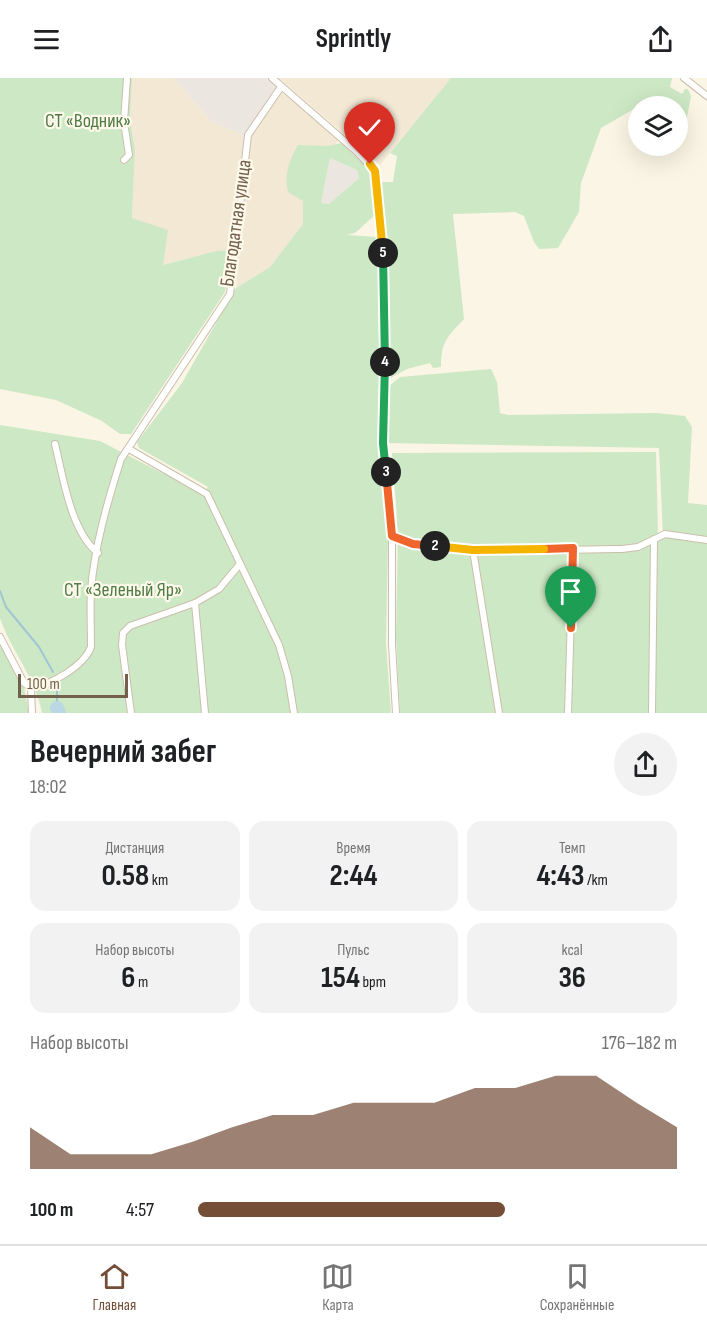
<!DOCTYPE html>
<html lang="ru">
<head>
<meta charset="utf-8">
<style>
  body { margin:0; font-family:"Sofia Sans Condensed",sans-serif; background:#f2f2f2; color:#202124; height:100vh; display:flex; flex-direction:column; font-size:22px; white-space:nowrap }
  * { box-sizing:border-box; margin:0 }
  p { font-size:20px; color:#757577 }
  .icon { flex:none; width:33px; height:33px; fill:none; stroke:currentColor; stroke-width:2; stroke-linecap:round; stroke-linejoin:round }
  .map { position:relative; height:635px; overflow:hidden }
  .side { display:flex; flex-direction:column; background:#fff; flex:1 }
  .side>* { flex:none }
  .fabs { position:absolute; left:628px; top:18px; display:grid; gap:12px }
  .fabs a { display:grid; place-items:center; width:60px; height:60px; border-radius:50%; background:#fff; box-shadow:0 6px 24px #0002; font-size:30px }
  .scale { position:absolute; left:18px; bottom:15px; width:110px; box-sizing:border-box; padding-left:6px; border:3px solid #725f4c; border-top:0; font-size:16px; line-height:21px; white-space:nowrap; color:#725f4c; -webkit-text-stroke:4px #fef9eb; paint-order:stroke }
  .pin { position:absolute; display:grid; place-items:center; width:51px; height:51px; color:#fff; margin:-62px -26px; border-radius:50% 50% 50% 0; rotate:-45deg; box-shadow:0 0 6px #0007 }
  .pin .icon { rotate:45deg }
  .km { position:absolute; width:30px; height:30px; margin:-15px; border-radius:50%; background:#222; color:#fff; font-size:16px; line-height:30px; text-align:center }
  .round { display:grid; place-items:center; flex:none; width:63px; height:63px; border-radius:32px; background:#f2f2f2 }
  .overview { display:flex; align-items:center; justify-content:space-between; height:102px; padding:0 30px }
  h1 { font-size:33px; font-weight:700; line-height:45px }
  .stats { display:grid; grid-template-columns:repeat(3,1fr); gap:9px; height:102px; padding:6px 30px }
  .stats div { display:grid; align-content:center; border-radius:15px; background:#f2f2f2; text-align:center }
  .stats b { font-size:30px; font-weight:700 }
  .stats small { font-size:16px; font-weight:400 }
  .stats p { font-size:16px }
  .chart { height:168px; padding:12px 30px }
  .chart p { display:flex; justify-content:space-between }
  .chart svg { width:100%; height:108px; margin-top:6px; fill:#754e38; opacity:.7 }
  ul { padding:0 30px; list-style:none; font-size:20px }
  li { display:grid; grid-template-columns:96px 72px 1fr; align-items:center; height:45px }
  li i { height:15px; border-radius:8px; background:#754e38 }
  header { display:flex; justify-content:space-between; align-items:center; height:78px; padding:0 30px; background:#fff; font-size:27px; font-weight:700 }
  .menu { display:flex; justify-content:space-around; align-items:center; height:84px; border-top:2px solid #e0e0e0; background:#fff; font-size:16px; color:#757577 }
  .menu a { display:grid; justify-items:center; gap:3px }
  .menu .active { color:#754e38 }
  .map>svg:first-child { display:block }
  .residential { fill:#f2e8d4 }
  .industrial { fill:#ebe6df }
  .green { fill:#cde8c4; fill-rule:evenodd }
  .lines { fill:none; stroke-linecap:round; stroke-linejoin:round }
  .stream { stroke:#a1c5d4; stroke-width:2 }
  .river { stroke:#bad7e3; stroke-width:14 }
  .minor-casing { stroke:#ccbeac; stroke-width:8 }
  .minor { stroke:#fff; stroke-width:6 }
  .split-1-casing { stroke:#fff; stroke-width:12 }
  .split-2-casing { stroke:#fff; stroke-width:12 }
  .split-3-casing { stroke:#fff; stroke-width:12 }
  .split-4-casing { stroke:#fff; stroke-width:12 }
  .split-5-casing { stroke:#fff; stroke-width:12 }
  .split-6-casing { stroke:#fff; stroke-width:12 }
  .split-1 { stroke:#f0652b; stroke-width:8 }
  .split-2 { stroke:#f5b400; stroke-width:8 }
  .split-3 { stroke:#f0652b; stroke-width:8 }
  .split-4 { stroke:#22a559; stroke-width:8 }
  .split-5 { stroke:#22a559; stroke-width:8 }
  .split-6 { stroke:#f5b400; stroke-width:8 }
  .labels { text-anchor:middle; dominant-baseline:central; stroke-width:4.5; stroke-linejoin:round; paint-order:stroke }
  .park-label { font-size:20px; fill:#507d47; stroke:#fef9eb }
  .street-label { font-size:20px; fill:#725f4c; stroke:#fef9eb }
</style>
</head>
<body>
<header><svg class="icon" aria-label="menu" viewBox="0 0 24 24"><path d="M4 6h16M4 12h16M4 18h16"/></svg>Sprintly<svg class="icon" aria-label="share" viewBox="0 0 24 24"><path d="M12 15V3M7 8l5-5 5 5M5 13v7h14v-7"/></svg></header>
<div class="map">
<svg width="707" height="635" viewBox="0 0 707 635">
  <rect width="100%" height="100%" fill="#fbf5e5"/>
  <path class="residential" d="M132 0H174L211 43 244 58 230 172 216 173 163 187 132 140 135 71 130 42Z
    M279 0H451L380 87Z
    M282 15 339 60 303 146 270 189 236 210 250 57 267 30Z"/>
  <path class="industrial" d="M174 0H266L277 9 244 58 211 43Z
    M330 80 357 92 359 100 329 126 321 125Z"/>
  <path class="green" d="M0 0H132L130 42 135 71 132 140 168 152 163 187 216 173 230 172 225 214 131 356H120L102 343 56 322 0 311Z
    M451 0H672L670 9 682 16 685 11H688L691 18 682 66 673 73 668 68H678V28H639L601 50 581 105 579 134 558 170 539 171 534 164 524 138 515 134 453 136 464 241C447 259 441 264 441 289L433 290 430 285 407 291 387 302 379 111 381 104H393L397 78 390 75Z
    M341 65 371 93 376 136 355 155 347 157 378 159 381 253 378 365 388 461 386 565 391 635H42C36 600 11 573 0 540V347L100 363 203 416 208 409 139 370 137 364 182 305 236 210 270 189 303 146V123L288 114C284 96 289 83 298 67L328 68ZM330 80 357 92 359 100 329 126 321 125Z
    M491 291 497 304 500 335 508 337 656 335 685 338 692 349 688 425 707 427V458H692L693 463 707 464V635H400L396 557 398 454 392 375 656 374 658 456 663 457 659 370 388 365V309L400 299Z
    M0 565 24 609 29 635H0Z"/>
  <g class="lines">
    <path class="stream" d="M0 513 6 529 39 569 53 594
      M57 602V630"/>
    <path class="river" d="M57 630 59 635"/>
    <g class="minor-casing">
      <path id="minor" d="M272 0 356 73 375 93 382 149 386 251 383 365 392 458C445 482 560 470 622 471L638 469 665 456 707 462
        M684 0 707 18
        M124 82 129 77 124 44 127 0
        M55 366C63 399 71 454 98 475
        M129 371 207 416 279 567 288 598 294 635
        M392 458V566L396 635
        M473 472 499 635
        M195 525 205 635
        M0 559 24 605 31 610C51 607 84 588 91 569 91 550 90 532 91 513 94 470 108 422 121 381L230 216 248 57 281 9
        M31 610 32 635
        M131 635 122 567 123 555 130 548 195 525 219 511 240 486
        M568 635 573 470
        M652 635 654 461"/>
    </g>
    <use href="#minor" class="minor"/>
  </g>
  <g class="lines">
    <g class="split-1-casing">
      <path id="split-1" d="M544 471 573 470 571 550"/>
    </g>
    <g class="split-2-casing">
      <path id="split-2" d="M435 468 473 472 544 471"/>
    </g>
    <g class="split-3-casing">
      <path id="split-3" d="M386 394 392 458 413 466 435 468"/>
    </g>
    <g class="split-4-casing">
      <path id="split-4" d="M385 284 383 365 386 394"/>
    </g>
    <g class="split-5-casing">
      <path id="split-5" d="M383 175 385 284"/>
    </g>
    <g class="split-6-casing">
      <path id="split-6" d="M370 86 375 93 383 175"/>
    </g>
    <use href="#split-1" class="split-1"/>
    <use href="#split-2" class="split-2"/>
    <use href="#split-3" class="split-3"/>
    <use href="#split-4" class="split-4"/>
    <use href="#split-5" class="split-5"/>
    <use href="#split-6" class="split-6"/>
  </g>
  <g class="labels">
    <g class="park-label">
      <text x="88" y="43">СТ «Водник»</text>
      <text x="123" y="512">СТ «Зеленый Яр»</text>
    </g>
    <g class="street-label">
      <text transform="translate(236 145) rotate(-82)">Благодатная улица</text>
    </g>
  </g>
</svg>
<div class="fabs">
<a><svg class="icon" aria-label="layers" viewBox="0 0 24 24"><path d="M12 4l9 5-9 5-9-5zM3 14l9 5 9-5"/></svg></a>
</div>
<div class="scale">100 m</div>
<div class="pin" style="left:571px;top:550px;background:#1e9e55"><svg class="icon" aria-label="arrive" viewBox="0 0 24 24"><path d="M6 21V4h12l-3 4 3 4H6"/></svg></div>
<div class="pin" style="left:370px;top:86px;background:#d93025"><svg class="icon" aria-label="check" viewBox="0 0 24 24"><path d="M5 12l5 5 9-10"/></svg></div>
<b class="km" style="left:435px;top:468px">2</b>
<b class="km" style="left:386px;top:394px">3</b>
<b class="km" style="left:385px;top:284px">4</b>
<b class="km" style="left:383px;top:175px">5</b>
</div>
<section class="side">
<div class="overview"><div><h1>Вечерний забег</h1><p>18:02</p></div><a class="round"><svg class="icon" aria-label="share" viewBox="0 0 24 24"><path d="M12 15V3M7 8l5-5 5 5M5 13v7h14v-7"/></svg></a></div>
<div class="stats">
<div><p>Дистанция</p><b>0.58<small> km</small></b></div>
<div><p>Время</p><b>2:44</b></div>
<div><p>Темп</p><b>4:43<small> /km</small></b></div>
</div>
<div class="stats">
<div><p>Набор высоты</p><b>6<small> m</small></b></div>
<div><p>Пульс</p><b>154<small> bpm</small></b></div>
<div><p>kcal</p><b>36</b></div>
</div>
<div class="chart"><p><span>Набор высоты</span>176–182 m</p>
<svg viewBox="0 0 160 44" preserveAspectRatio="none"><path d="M0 44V27L10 38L20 38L30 38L40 33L50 27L60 22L70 22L80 17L90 17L100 17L110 11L120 11L130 6L140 6L150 17L160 27V44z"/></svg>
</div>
<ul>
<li><b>100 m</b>4:57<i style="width:64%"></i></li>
</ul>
</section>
<nav class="menu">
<a class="active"><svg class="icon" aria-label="home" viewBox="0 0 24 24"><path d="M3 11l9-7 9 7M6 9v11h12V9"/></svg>Главная</a>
<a><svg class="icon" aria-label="map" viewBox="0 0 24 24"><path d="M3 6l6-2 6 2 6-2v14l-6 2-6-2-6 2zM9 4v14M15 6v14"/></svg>Карта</a>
<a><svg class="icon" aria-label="saved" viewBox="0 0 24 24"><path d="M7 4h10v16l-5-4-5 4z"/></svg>Сохранённые</a>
</nav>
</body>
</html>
